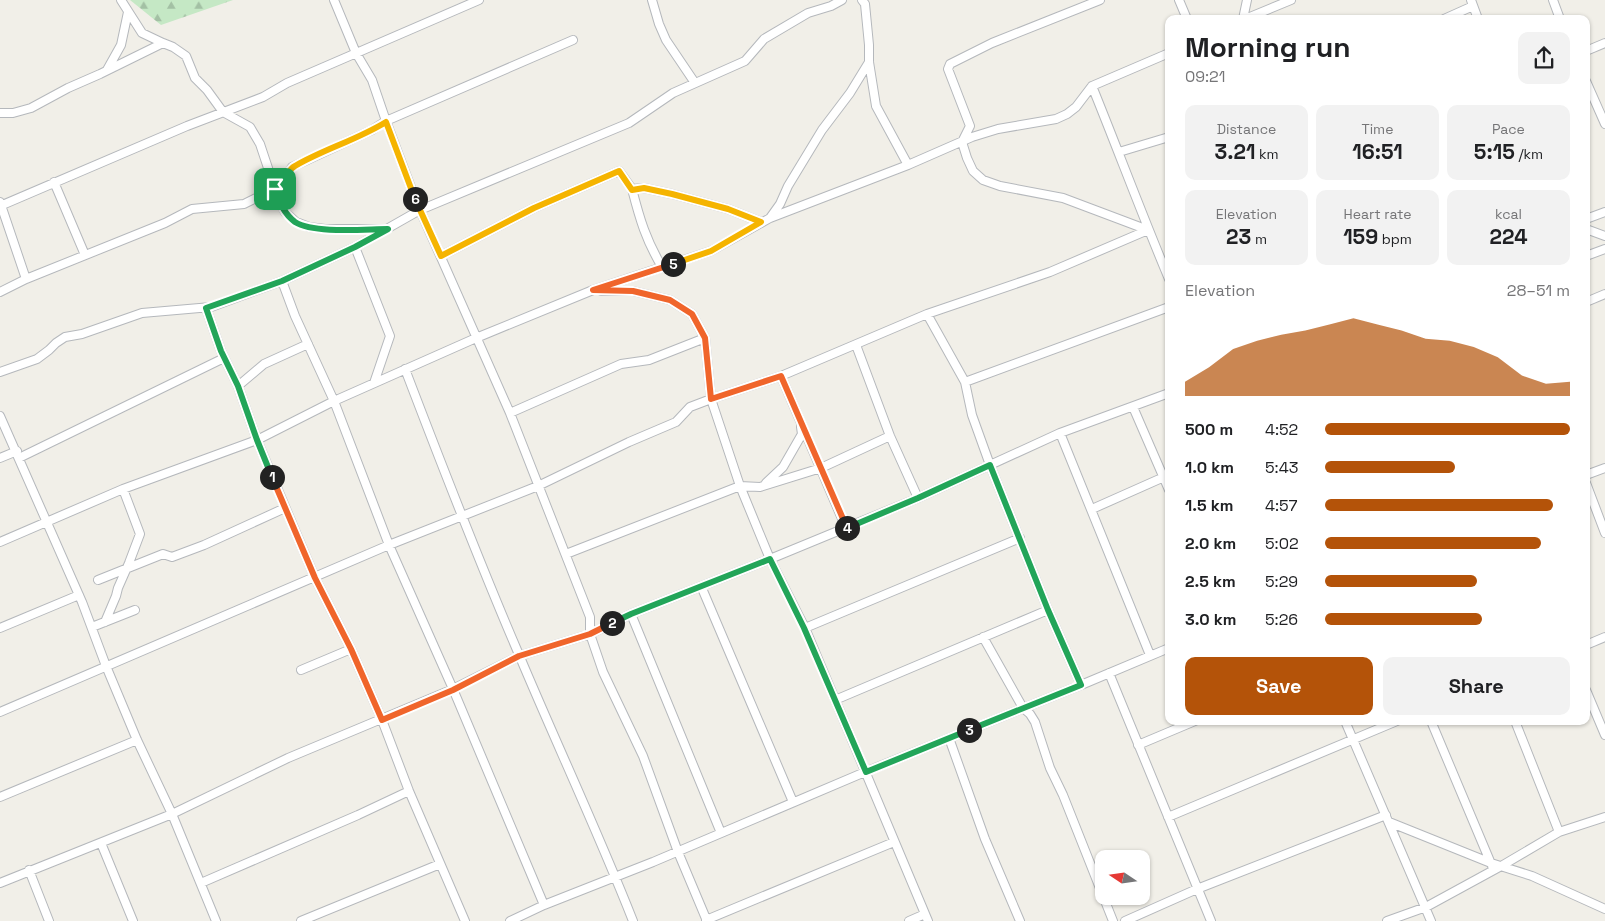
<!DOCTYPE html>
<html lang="en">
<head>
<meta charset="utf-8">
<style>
  body { margin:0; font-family:"Space Grotesk",sans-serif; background:#f2f2f2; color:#202124; height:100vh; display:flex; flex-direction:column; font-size:19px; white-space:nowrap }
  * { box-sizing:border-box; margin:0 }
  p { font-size:16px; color:#757577 }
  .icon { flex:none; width:28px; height:28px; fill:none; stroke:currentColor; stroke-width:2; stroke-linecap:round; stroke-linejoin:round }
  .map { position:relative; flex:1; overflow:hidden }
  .details { position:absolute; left:1165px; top:15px; width:425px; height:710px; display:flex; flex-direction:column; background:#fff; border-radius:10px; box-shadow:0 1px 4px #0004 }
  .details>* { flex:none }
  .needle { width:32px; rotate:283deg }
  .buttons { position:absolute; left:1095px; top:850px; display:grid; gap:10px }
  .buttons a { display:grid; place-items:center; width:55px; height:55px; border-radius:10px; background:#fff; box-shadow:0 1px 4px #0004; font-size:25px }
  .pin { position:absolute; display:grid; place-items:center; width:42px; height:42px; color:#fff; margin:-21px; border-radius:10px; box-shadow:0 2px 8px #0006 }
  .km { position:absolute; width:25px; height:25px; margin:-12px; border-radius:50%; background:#222; color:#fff; font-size:14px; line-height:25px; text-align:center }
  .round { display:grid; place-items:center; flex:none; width:52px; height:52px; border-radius:10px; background:#f2f2f2 }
  .head { display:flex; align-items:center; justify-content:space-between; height:85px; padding:0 20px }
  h1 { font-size:28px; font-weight:700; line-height:38px }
  .metrics { display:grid; grid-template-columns:repeat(3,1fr); gap:8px; height:85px; padding:5px 20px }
  .metrics div { display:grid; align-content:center; border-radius:10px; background:#f2f2f2; text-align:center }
  .metrics b { font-size:21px; font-weight:700 }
  .metrics small { font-size:14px; font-weight:400 }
  .metrics p { font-size:14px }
  .chart { height:140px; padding:10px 20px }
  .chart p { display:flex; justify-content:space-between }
  .chart svg { width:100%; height:90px; margin-top:5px; fill:#b45309; opacity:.7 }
  .action { display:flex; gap:10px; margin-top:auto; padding:10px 20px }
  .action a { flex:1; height:58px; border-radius:10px; background:#b45309; color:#fff; font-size:20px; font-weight:700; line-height:58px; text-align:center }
  .action a+a { background:#f2f2f2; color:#202124 }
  ul { padding:0 20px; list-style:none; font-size:16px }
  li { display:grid; grid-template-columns:80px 60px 1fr; align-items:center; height:38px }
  li i { height:12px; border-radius:6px; background:#b45309 }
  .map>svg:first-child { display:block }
  .forest { fill:url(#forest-firs) }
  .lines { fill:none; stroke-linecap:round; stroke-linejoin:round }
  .minor-casing { stroke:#b5b8bc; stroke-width:10 }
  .minor { stroke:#fff; stroke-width:8 }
  .split-1-casing { stroke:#fff; stroke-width:10 }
  .split-2-casing { stroke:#fff; stroke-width:10 }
  .split-3-casing { stroke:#fff; stroke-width:10 }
  .split-4-casing { stroke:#fff; stroke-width:10 }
  .split-5-casing { stroke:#fff; stroke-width:10 }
  .split-6-casing { stroke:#fff; stroke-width:10 }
  .split-7-casing { stroke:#fff; stroke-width:10 }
  .split-1 { stroke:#22a559; stroke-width:6 }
  .split-2 { stroke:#f0652b; stroke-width:6 }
  .split-3 { stroke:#22a559; stroke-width:6 }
  .split-4 { stroke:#22a559; stroke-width:6 }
  .split-5 { stroke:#f0652b; stroke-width:6 }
  .split-6 { stroke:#f5b400; stroke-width:6 }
  .split-7 { stroke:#f5b400; stroke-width:6 }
</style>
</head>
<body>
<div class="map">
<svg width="1605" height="921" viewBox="0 0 1605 921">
  <defs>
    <pattern id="forest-firs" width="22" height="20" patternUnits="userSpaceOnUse" patternTransform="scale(1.25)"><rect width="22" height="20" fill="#c5e8c5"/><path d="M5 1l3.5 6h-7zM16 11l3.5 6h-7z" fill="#a3c0a4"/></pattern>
  </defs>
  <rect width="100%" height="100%" fill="#f1efe8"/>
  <path class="forest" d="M130 0H233L161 25Z"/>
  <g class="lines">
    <g class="minor-casing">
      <path id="minor" d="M334 0 356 53 372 80 386 121 416 201 510 413 590 617V634L603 672 643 756 678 852 707 921
        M652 0 659 24 666 40 695 83
        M862 0 865 4 869 45V62L876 106 908 165
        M1100 0 992 43 950 64 948 69 970 126 962 142 967 158 973 171 983 180 1000 186 1063 198 1148 230
        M1179 0 1187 19
        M1471 0 1478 19
        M1553 0 1560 19
        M1243 19 1247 0
        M1245 19 1291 0
        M1444 19 1473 6
        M163 43 173 47 186 56 195 78 207 90 223 112 250 127 260 144 279 201 285 212 296 222 309 227 325 229H386
        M1586 51 1605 43
        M107 70 121 45 128 12
        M1586 81 1605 124
        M1092 86C1118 150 1142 215 1169 279
        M0 113H13L31 108 68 88 100 74 163 43 142 33 121 0
        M1119 152 1169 137
        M54 182 85 255
        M632 189C640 220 646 240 662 267
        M0 202 26 279
        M0 206 187 126 263 97 287 83 479 0
        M770 218 780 204 788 186 822 130 850 93 869 62
        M1586 219 1605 212
        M1586 229 1605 236
        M355 247 390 336 374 383
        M441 256 534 208 619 171 632 189 644 188 672 194 728 209 761 222
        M1586 256 1605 249
        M282 281 295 316 334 401 389 545 453 689 544 905
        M601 291H633L670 300 692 314 705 338 711 399 740 486 770 559 805 628 928 921
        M0 292 26 279 165 223 192 209 244 204 282 185 292 167 372 130 386 121 573 40
        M1586 302 1605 294
        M206 308 221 351 238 386 257 440 315 578 351 649 382 720 409 791 465 921
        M927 314 965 382 972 415 990 465 1048 610 1081 685
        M856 345 890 436 918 498
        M405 369C442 466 479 562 520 657 557 745 598 832 633 921
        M0 372 37 359 49 350 56 343 65 337 82 334 142 313 211 307 282 281 355 247 420 210 629 123 673 93 745 61 764 39 808 13 831 6 842 0
        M781 376 846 528
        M965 382 1169 307
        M238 386 264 364 308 344
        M1133 407 1169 490
        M510 413 621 364 649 360 705 338
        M0 416 82 602 106 666 137 740 172 814 216 921
        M1060 433 1150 655
        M0 458 17 451
        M19 458 224 358
        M1586 475 1605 468
        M766 483 783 467 802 434 801 427
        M1586 483 1605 533
        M1092 509 1164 477
        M0 542 123 489 257 440 334 401 476 338 593 290 711 251 770 218 908 165 972 137 998 129 1056 119 1067 114 1076 107 1092 86 1169 53
        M566 554 740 486 760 487 821 468 890 436
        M98 580 163 554 172 557 204 545 285 508
        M701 586 793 802
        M631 614 721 833
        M105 622 116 596 118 588 129 563 140 534 123 489
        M92 627 135 610
        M0 628 79 595
        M805 628 1020 538
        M983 637 1023 708 1030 714 1035 722 1050 768 1063 795 1113 921
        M1586 645 1605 637
        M301 670 351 649
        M1109 673 1211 921
        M1586 690 1605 735
        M835 700 1048 610
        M0 712 389 545 538 486 629 442 676 422 690 407 711 399 781 376 927 314 1050 272 1148 230
        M1345 721 1431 921
        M1431 721 1492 866
        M1515 721 1559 832
        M949 738 985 839 1020 921
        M1138 745 1195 721
        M0 797 137 740
        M1168 817 1397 721
        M1389 822 1491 863 1532 876 1605 909
        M101 843 133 921
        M29 870 49 921
        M0 883 172 814 288 758 453 689 519 656 590 634 631 614 770 559 918 498 1060 433 1169 393
        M201 883 358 815 409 791
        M706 920 894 842
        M301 921 440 864
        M510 921 544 905 653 862 865 772 1081 685 1169 648
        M909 921 925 914
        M1125 921 1197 889 1386 815
        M1387 921 1426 907 1503 865 1559 832 1605 817"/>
    </g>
    <use href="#minor" class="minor"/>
  </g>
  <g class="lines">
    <g class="split-1-casing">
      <path id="split-1" d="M272 477 257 440 238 386 221 351 206 308 282 281 355 247 388 229C366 229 314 234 295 222 284 214 279 202 275 189"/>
    </g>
    <g class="split-2-casing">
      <path id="split-2" d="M272 477 315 578 351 649 382 720 453 690 519 656 590 634 612 623"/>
    </g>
    <g class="split-3-casing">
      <path id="split-3" d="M612 623 631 614 770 559 804 628 866 772 969 730"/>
    </g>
    <g class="split-4-casing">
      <path id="split-4" d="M847 528 918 498 990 465 1048 610 1081 685 969 730"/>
    </g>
    <g class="split-5-casing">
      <path id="split-5" d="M673 264 593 290 633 291 670 300 692 314 705 338 711 399 781 376 847 528"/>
    </g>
    <g class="split-6-casing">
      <path id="split-6" d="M415 199 441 256 534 208 619 171 632 190 644 188 672 194 728 209 761 222 711 251 673 264"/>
    </g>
    <g class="split-7-casing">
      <path id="split-7" d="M275 189C285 182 287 170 295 166 324 149 357 140 386 122L415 199"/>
    </g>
    <use href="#split-1" class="split-1"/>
    <use href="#split-2" class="split-2"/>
    <use href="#split-3" class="split-3"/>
    <use href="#split-4" class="split-4"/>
    <use href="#split-5" class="split-5"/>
    <use href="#split-6" class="split-6"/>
    <use href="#split-7" class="split-7"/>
  </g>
</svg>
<div class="buttons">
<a><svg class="needle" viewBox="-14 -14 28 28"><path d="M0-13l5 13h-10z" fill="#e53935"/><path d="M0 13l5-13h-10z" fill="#757577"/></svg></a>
</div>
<div class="pin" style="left:275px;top:189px;background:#1e9e55"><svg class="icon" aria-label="arrive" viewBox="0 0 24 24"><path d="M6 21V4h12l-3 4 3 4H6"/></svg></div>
<b class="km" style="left:272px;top:477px">1</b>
<b class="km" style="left:612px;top:623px">2</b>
<b class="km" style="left:969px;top:730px">3</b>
<b class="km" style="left:847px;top:528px">4</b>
<b class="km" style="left:673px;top:264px">5</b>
<b class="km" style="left:415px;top:199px">6</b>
<section class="details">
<div class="head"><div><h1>Morning run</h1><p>09:21</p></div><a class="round"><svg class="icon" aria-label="share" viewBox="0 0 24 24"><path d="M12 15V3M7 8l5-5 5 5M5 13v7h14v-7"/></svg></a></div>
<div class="metrics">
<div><p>Distance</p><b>3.21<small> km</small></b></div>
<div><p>Time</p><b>16:51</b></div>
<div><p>Pace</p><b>5:15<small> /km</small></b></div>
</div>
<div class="metrics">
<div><p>Elevation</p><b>23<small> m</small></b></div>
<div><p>Heart rate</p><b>159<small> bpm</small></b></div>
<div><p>kcal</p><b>224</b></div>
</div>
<div class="chart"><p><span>Elevation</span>28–51 m</p>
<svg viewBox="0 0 160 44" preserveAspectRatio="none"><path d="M0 44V37L10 30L20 21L30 17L40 14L50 12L60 9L70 6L80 9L90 12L100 16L110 17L120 20L130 25L140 34L150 38L160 37V44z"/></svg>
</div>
<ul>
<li><b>500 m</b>4:52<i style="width:100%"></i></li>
<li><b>1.0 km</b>5:43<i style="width:53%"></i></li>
<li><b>1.5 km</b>4:57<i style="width:93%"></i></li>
<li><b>2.0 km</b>5:02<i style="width:88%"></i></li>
<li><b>2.5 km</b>5:29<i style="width:62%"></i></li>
<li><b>3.0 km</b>5:26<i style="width:64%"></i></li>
</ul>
<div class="action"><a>Save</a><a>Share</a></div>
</section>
</div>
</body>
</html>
